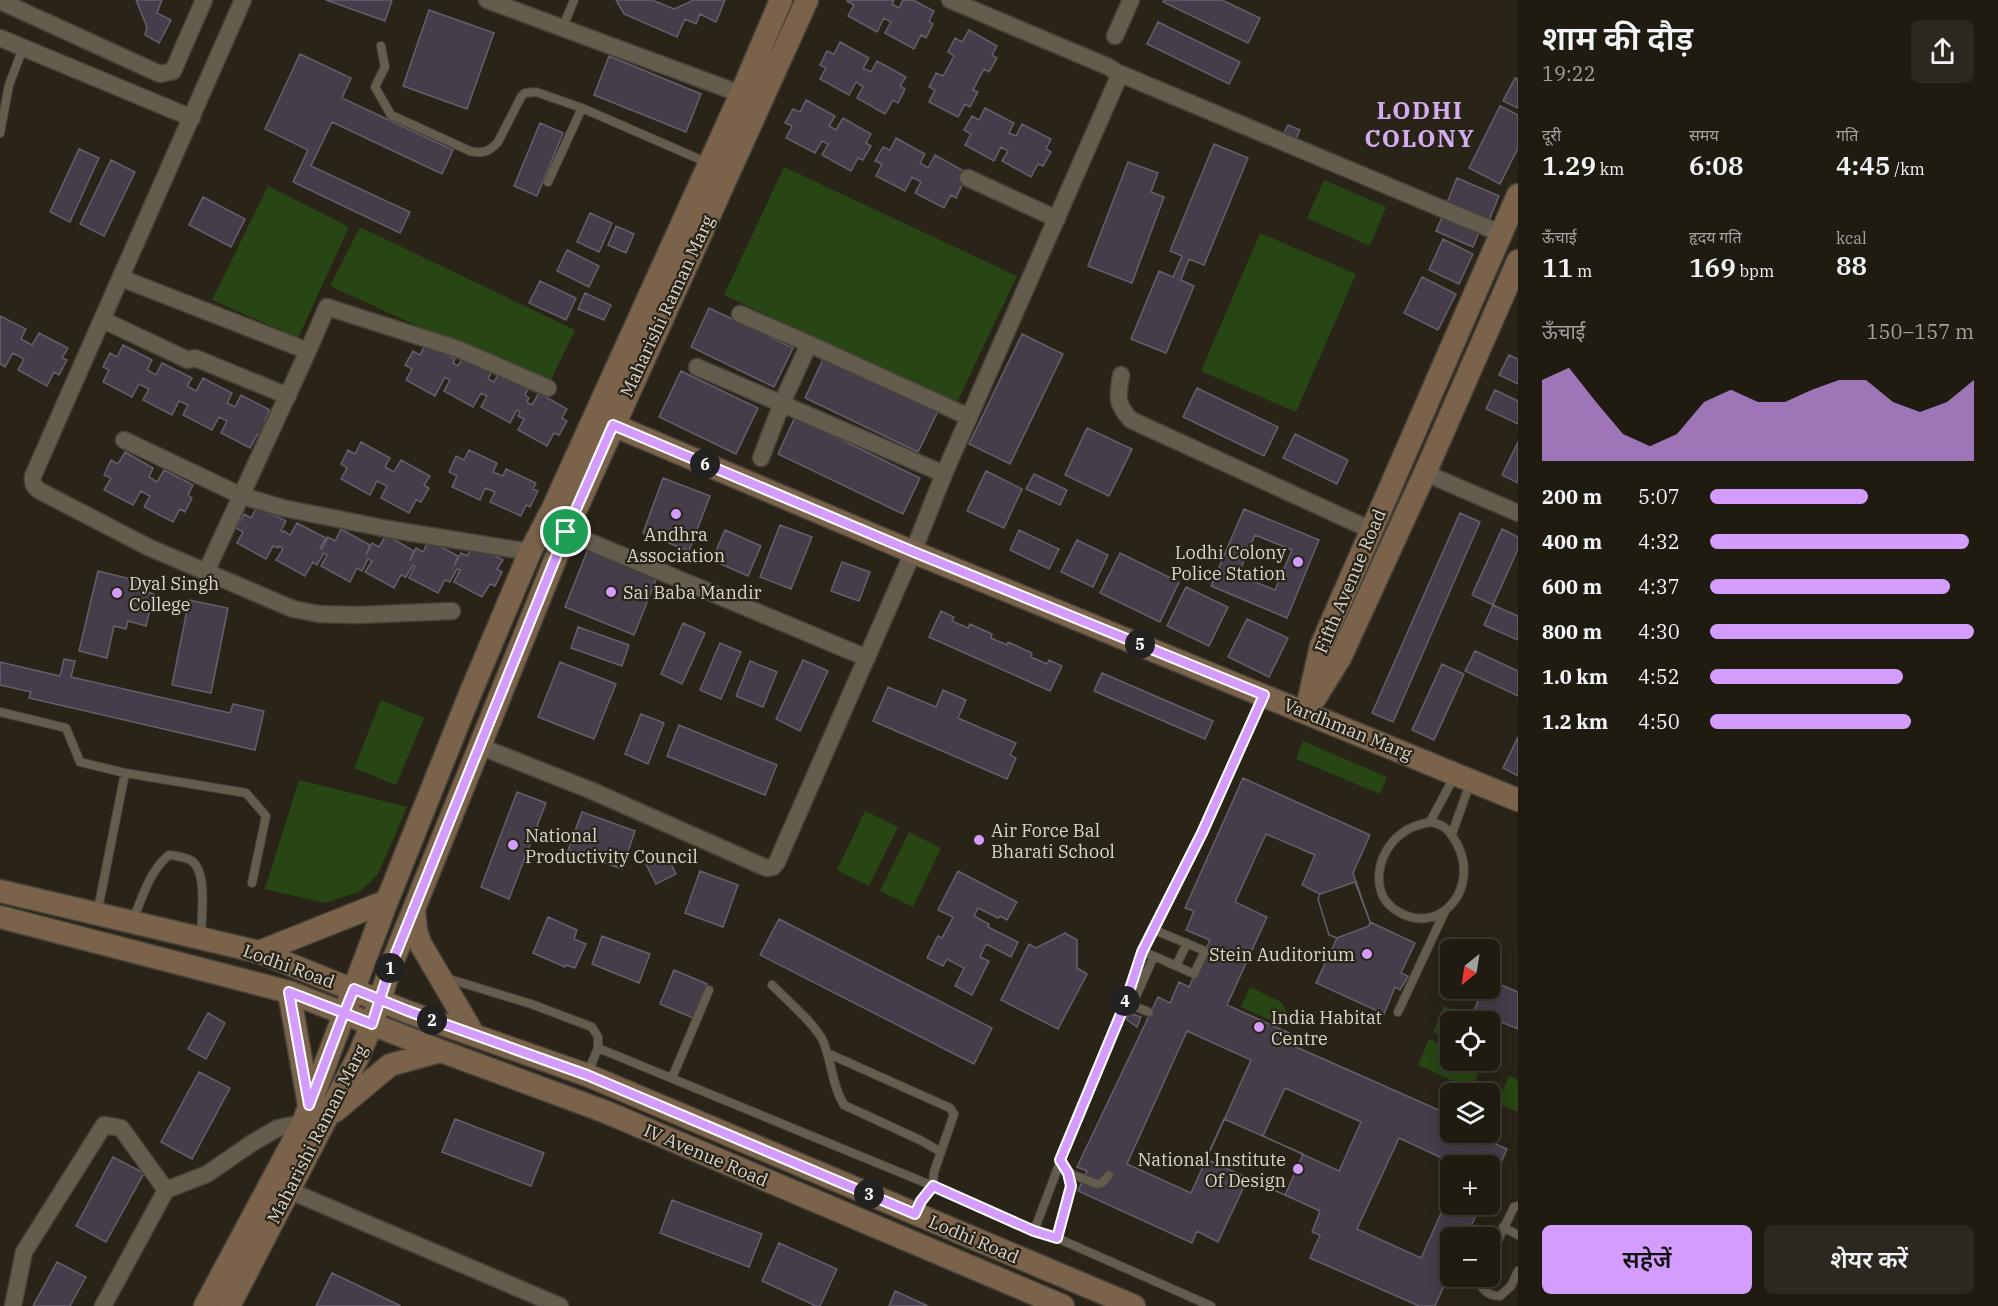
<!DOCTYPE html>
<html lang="hi">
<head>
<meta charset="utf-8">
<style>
  body { margin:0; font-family:"IBM Plex Serif","Noto Sans Devanagari",serif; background:#2c281f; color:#f1f3f6; height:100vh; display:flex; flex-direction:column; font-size:22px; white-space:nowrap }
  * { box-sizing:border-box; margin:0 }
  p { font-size:20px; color:#a1a19f }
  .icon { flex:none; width:33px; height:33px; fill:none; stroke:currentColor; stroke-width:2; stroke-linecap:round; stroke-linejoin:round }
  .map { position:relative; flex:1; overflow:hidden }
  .panel { display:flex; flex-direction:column; background:#1f1b11; width:480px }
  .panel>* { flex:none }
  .needle { width:39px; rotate:210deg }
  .buttons { position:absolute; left:1440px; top:939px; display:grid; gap:12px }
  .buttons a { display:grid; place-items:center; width:60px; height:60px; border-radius:9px; background:#1f1b11; box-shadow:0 3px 15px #0003,0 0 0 2px #3c3931; font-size:30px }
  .pin { position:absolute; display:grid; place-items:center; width:51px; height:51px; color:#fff; margin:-26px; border:3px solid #fff; border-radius:50%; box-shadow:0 2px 6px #0007 }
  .km { position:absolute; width:30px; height:30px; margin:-15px; border-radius:50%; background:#222; color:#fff; font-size:16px; line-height:30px; text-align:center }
  .round { display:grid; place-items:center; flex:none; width:63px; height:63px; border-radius:9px; background:#2c281f }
  .summary { display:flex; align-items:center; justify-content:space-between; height:102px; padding:0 24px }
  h1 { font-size:33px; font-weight:600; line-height:45px }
  .metrics { display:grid; grid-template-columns:repeat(3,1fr); gap:9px; height:102px; padding:6px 24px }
  .metrics div { display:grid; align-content:center }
  .metrics b { font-size:26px; font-weight:600 }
  .metrics small { font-size:16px; font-weight:400 }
  .metrics p { font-size:16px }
  .chart { height:168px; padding:12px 24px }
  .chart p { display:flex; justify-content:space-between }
  .chart svg { width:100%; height:108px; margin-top:6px; fill:#d49cfc; opacity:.7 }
  .cta { display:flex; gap:12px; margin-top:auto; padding:12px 24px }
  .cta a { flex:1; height:69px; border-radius:9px; background:#d49cfc; color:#111; font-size:24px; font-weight:600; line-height:69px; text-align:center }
  .cta a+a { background:#2c281f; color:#f1f3f6 }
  ul { padding:0 24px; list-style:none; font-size:20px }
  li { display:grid; grid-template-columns:96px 72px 1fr; align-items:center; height:45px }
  li i { height:15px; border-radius:8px; background:#d49cfc }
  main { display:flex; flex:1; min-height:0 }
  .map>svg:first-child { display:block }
  .green { fill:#274613 }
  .building { fill:#453d4a; stroke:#665e6c; stroke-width:1.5; fill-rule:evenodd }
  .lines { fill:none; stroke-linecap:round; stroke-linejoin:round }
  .lane-casing { stroke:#464138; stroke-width:10 }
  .street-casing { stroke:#464138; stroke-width:19 }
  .secondary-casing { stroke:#464138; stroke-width:25 }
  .lane { stroke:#645d4e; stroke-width:8 }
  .street { stroke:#645d4e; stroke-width:16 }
  .secondary { stroke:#7a634a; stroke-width:22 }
  .route-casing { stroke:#fff; stroke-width:12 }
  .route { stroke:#d49cfc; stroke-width:8 }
  .poi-dot { fill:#d49cfc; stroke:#292417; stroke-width:2 }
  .labels { text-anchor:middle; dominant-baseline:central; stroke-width:4.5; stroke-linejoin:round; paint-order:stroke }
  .street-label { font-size:18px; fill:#dad6cd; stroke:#292417 }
  .poi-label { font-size:18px; fill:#dad6cd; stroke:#292417; text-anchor:start }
  .district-label { font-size:24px; font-weight:bold; letter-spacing:1.5px; fill:#d3adef; stroke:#292417 }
</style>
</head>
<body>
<main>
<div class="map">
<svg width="1518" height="1306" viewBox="0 0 1518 1306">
  <rect width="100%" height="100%" fill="#292417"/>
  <path class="green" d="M784 167 1017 276 956 404 724 295Z
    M1324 180 1386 207 1370 246 1307 218Z
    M268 186 349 227 298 338 212 300Z
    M360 227 575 330 548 386 330 286Z
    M1260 233 1356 274 1296 412 1201 371Z
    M381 700 424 718 396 785 354 768Z
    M1303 741 1387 777 1380 794 1296 759Z
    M299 780 407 807 378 874 361 891 325 903 265 889Z
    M865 811 898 827 869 886 837 870Z
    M909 832 941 848 913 907 880 891Z
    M1250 987 1281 1002 1290 1017 1277 1023 1241 1007Z
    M1444 1006 1478 1021 1450 1022V1040L1433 1032Z
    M1429 1039 1450 1048V1060L1478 1061 1483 1063 1471 1089 1418 1065Z
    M1509 1076 1518 1080V1112L1497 1103Z"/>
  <path class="building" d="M136 0H162L157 13 171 20 159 43 145 35 147 27Z
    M326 0H392L385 21Z
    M616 0H652L674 9 694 0H725L716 22 700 14 696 24 685 19 677 37 624 14Z
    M848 0H894L892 4 899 8 903 0H913L934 11 929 21 933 24 926 38 921 35 914 49 885 33 891 22 884 18 877 32 848 16 854 5 847 1Z
    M1164 0H1222L1260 18 1248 43 1163 2Z
    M429 10 494 33 467 109 403 86Z
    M1158 22 1240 62 1229 84 1147 44Z
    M969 30 997 46 992 55 997 58 989 72 984 69 973 90 978 92 970 107 965 104 958 117 929 102 935 90 929 87 936 73 943 76 954 56 948 52 955 38 962 42Z
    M840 42 869 58 863 68 871 72 877 61 906 77 900 86 905 89 898 103 893 100 885 114 857 98 863 87 856 82 849 95 820 79 826 68 820 65 827 51 834 54Z
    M300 54 351 78 342 98 453 150 442 174 332 122 311 166 410 212 400 233 293 182 308 150 265 129Z
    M609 56 701 94 686 132 594 95Z
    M1515 78 1518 79V108L1503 101Z
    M806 100 835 116 829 126 836 130 843 118 871 134 866 143 871 146 863 160 858 158 851 171 822 155 828 144 822 141 815 153 786 138 792 126 785 123 793 109 800 112Z
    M1500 106 1518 115V148L1500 184 1469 168Z
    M985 108 1014 123 1009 133 1016 136 1022 124 1051 139 1046 149 1051 152 1043 166 1038 164 1031 177 1002 161 1008 151 1001 147 994 161 965 145 971 134 964 130 972 116 979 120Z
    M540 123 563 133 537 196 514 186Z
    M1288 125 1300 130 1295 141 1283 135Z
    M896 138 925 154 920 163 928 168 935 155 964 171 959 181 963 183 956 198 951 195 944 208 915 193 921 182 912 177 905 191 876 176 882 164 875 161 883 147 890 150Z
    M1214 144 1248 158 1204 265 1189 259 1181 280 1194 286 1166 353 1131 339 1159 271 1173 277 1182 256 1170 251Z
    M79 149 99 158 70 222 50 212Z
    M111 160 135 172 104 236 80 224Z
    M1128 162 1158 173 1151 192 1164 197 1132 283 1088 266Z
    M1457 178 1499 196 1488 223 1446 205Z
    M203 197 245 219 231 247 189 225Z
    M590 213 612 223 599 252 577 242Z
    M1443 215 1480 230 1473 247 1436 231Z
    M616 226 634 234 626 253 608 245Z
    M1443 239 1473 254 1459 284 1429 270Z
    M567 250 599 266 589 287 557 271Z
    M1422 277 1456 294 1438 330 1404 313Z
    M540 281 576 298 566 320 529 303Z
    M585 293 611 305 604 320 578 309Z
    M709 308 793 348 774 387 691 347Z
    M0 316 26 329 21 339 32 345 39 333 68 348 62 358 67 360 59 375 54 372 47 386 18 370 24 359 13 353 5 367 0 364Z
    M1022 334 1063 354 1010 464 969 444Z
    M426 343 455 359 453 363 458 366 465 354 493 369 488 379 494 382 501 370 530 386 525 395 529 398 527 402 532 405 539 393 567 409 562 418 567 421 559 435 554 433 547 446 518 430 524 419 518 416 520 412 517 410 510 423 481 407 487 396 481 393 473 407 444 391 450 380 445 377 435 396 406 380 412 369 405 365 413 351 420 355Z
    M123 345 152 360 147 370 156 375 162 363 192 378 187 386 196 391 203 378 232 393 227 403 235 407 241 395 270 410 265 420 270 423 262 437 257 435 250 448 221 433 227 421 219 417 212 430 183 415 188 405 179 401 172 415 143 400 149 389 139 384 132 397 103 382 109 370 103 367 110 353 117 357Z
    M825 355 939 409 918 452 805 398Z
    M1509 355 1518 359V384L1499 375Z
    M681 371 758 408 736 454 659 417Z
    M1197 388 1278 427 1264 456 1183 417Z
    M1495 390 1518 401V424L1486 409Z
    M795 417 920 478 903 514 778 454Z
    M1087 428 1132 449 1109 496 1065 475Z
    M1295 434 1348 460 1337 484 1283 458Z
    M361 442 390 458 385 467 394 472 401 460 430 476 424 485 429 488 421 502 416 500 409 513 381 498 387 486 377 481 370 495 341 479 347 468 341 464 348 450 355 454Z
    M1518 442V483L1502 475Z
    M469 450 497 463 493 472 503 476 506 469 536 483 533 489 538 491 530 507 526 505 521 516 490 502 495 492 485 488 480 500 452 487 457 476 449 472 456 456 464 460Z
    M125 452 153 468 149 477 157 482 164 470 193 485 188 495 192 498 185 512 180 509 173 522 144 507 150 496 141 491 133 505 104 490 111 478 104 475 111 460 118 464Z
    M986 471 1022 489 1004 528 967 511Z
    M1034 474 1067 490 1060 505 1026 489Z
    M663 478 710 496 689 551 643 533Z
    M257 506 286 521 281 531 283 532 284 531 290 535 297 523 326 538 320 548 322 549 328 537 335 541 341 529 370 545 366 555 372 543 379 547 386 535 414 551 410 561 416 548 423 552 429 540 458 556 454 566 461 553 467 556 474 544 503 560 497 569 502 572 495 586 490 584 482 597 454 582 460 570 457 569 450 582 445 580 438 593 409 578 415 566 413 565 406 577 401 575 394 588 365 572 372 561 368 559 362 571 357 568 350 582 321 566 327 555 324 553 317 565 313 562 305 576 276 560 283 549 279 546 278 548 273 546 266 559 237 543 243 532 236 528 244 514 251 518Z
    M1244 509 1319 540 1287 618 1211 586ZM1255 535 1292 550 1275 590 1238 575Z
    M1460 513 1480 522 1393 722 1372 713Z
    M780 525 812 537 791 589 760 577Z
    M1502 529 1518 537V549L1493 605 1472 595Z
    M725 530 761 546 748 576 712 560Z
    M1019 530 1059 549 1049 569 1010 550Z
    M1077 540 1108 555 1093 587 1061 572Z
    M588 549 657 577 634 635 565 607Z
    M1120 553 1179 582 1160 622 1100 593Z
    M842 562 870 572 859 601 831 591Z
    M98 571 143 582 141 590 154 594 146 626 128 621 126 629 114 626 107 658 79 651Z
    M1186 587 1228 607 1209 646 1167 626Z
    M189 600 228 608 211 693 172 685Z
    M1493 605 1518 616V640L1484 625Z
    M941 611 954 617 952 621 968 628 970 624 992 634 991 638 1007 645 1008 642 1032 653 1031 657 1047 664 1049 660 1062 666 1050 691 929 637Z
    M1247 619 1288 638 1269 677 1228 657Z
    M683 623 705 633 682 684 661 674Z
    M578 627 629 645 622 666 571 648Z
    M720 643 741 652 721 699 700 690Z
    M1475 651 1518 671V696L1465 671Z
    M64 659 75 661 71 677 230 713 233 704 264 711 255 750 29 698 31 692 0 685V662L60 676Z
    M803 660 828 671 800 731 776 719Z
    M750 661 777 672 763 707 736 696Z
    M560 662 616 684 594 739 538 717Z
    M1442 664 1464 674 1434 740 1412 730Z
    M1102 673 1213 721 1205 739 1094 691Z
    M888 687 936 707 943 690 966 700 958 718 1016 743 1010 755 1016 758 1007 779 873 721Z
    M641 714 664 723 648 764 625 754Z
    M679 725 777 765 765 795 667 756Z
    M1518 737V776L1503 768Z
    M1243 778 1370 835 1353 873 1370 922 1415 943 1401 973 1408 976 1400 990 1395 987 1384 1014 1316 983 1337 938 1329 935 1318 899 1320 894 1302 885 1315 855 1266 834 1235 902 1267 917 1227 1005 1289 1033 1285 1042 1450 1115V1132H1488L1485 1139 1507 1149 1490 1186V1166H1459L1399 1138 1376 1188 1357 1229 1421 1258 1450 1193V1204H1481L1466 1238H1450V1272L1435 1306H1419L1310 1258 1320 1235 1312 1232 1320 1211 1248 1178 1218 1242 1197 1231 1192 1243 1078 1191 1087 1171 1077 1167 1158 997 1170 1003 1179 982 1189 987 1210 940 1186 930 1194 911 1185 908ZM1187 1031 1251 1060 1191 1193 1127 1164ZM1285 1088 1361 1122 1339 1171 1263 1136Z
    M517 792 546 803 509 899 481 887Z
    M582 812 635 831 622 869 568 850Z
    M666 854 676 874 656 884 646 864Z
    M700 871 738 885 723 927 685 913Z
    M958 871 1017 902 1007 920 1000 916 998 918 978 908 974 916 989 924 988 927 1018 942 1011 957 986 944 980 957 989 961 972 995 955 986 964 968 947 959 943 966 927 958 938 936 942 938 953 917 938 910Z
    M1355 882 1370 922 1369 926 1337 938 1329 935 1318 899 1320 894Z
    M548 917 577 930 574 939 586 944 575 968 566 965 565 967 533 953Z
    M779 919 992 1028 974 1064 760 955Z
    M1065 933 1077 940V968L1087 974 1058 1029 1001 1000 1029 944 1036 948Z
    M602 936 650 954 639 983 592 964Z
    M674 970 707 984 693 1018 660 1004Z
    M1490 980 1518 992V1029L1474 1011 1483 988H1490Z
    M208 1013 225 1023 206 1059 188 1049Z
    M1132 1014 1141 1017 1137 1027 1127 1020 1128 1015Z
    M199 1072 230 1088 192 1159 161 1142Z
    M455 1119 544 1153 531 1186 442 1152Z
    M1224 1119 1303 1154 1285 1195 1206 1159Z
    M113 1157 144 1173 106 1242 76 1226Z
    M672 1200 762 1234 749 1267 660 1233Z
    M779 1243 837 1269 820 1306H816L762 1281Z
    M57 1262 86 1277 70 1306H33Z
    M332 1273 401 1306H316Z
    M895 1291 928 1306H889Z"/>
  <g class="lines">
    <g class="lane-casing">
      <path id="lane" d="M563 27 574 0
        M381 46 385 67 375 87 391 115 470 151C482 154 489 152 498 142L521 97 525 93 536 92 582 108 708 163
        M0 133 9 85 23 48
        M548 182 582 108
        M0 712 66 728 80 762 125 773 246 793 266 816 252 883
        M1430 822C1446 825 1449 830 1457 844 1481 889 1438 940 1394 909 1369 891 1378 851 1401 834 1409 827 1420 824 1430 822Z
        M1430 822 1455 775
        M1452 834 1470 783
        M97 914 125 773
        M132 922C142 899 149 871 169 855 176 856 186 857 192 861 208 873 201 919 201 938
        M1142 952 1154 956 1194 974 1205 951 1152 929
        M1176 966 1187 943
        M446 978 531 1004 592 1027 598 1037V1048L587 1075
        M772 985C785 998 817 1026 823 1041 832 1062 832 1086 844 1105L920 1140 941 1152
        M1128 1004 1149 1012
        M1132 1005 1154 956
        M1398 1012 1445 911
        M598 1048 933 1186 1034 1231 1073 1128 1125 1004 1142 952 1202 833 1262 698
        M827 1053 950 1108 954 1114 934 1172 933 1186 921 1201 917 1211
        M672 1078 709 990
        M1068 1173 1097 1184 1102 1183 1109 1175
        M1503 1227 1518 1235
        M1034 1231 1057 1238 1211 1306
        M1057 1238 1071 1186 1068 1173 1060 1160
        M1490 1256 1514 1207 1518 1206
        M1480 1276C1479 1289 1488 1296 1500 1296L1511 1286 1518 1271"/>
    </g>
    <g class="street-casing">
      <path id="street" d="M243 0 33 476C32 484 34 487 40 491L148 547 293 609 319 614 357 615 452 611
        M487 0 741 94
        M0 1 160 74 173 71 204 0
        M1115 36 1131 0
        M0 38 192 118
        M1116 72 1500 233
        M968 178 1057 219
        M121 278 308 351
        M740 314 809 344
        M103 320 188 360 195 358 288 396
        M697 367 944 474
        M1121 375C1118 396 1115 403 1131 420L1371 530
        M124 440 242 496 283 508 388 529 530 552
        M761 458 782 403 809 344 969 417
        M1425 473 1518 513
        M566 532 867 658
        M206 572 308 351 327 307 458 349 548 388
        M479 746 590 790 762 866 767 868 773 867 777 862 913 552 944 474 1117 81 1118 76 1116 72 1109 67 950 0
        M166 1190 207 1174 252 1143 278 1128 303 1123
        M288 1190 560 1306
        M13 1306 24 1252 104 1125 121 1128 166 1190 103 1306"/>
    </g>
    <g class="secondary-casing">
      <path id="secondary" d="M613 425 913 552 1518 800
        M1315 698 1340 658 1425 473 1518 261
        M1306 712 1321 646 1518 195
        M0 891 259 952 408 1012 587 1075 1134 1306
        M414 909 416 931 420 943 474 1035
        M0 917 289 992 441 1051 606 1112 1063 1306
        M259 952 387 901
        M289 992 309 1105
        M335 1111 390 1065 441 1051
        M205 1306 303 1123 387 901 470 694 530 552 553 508 741 94 781 0
        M229 1306 358 1057 372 1024 390 968 572 518 807 0"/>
    </g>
    <use href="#lane" class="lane"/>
    <use href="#street" class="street"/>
    <use href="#secondary" class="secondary"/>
  </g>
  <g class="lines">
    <g class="route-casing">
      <path id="route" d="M566 532 390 968 372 1024 344 1013 309 1105 289 992 344 1013 354 989 408 1011 587 1075 915 1214 921 1201 933 1186 1034 1231 1057 1238 1071 1186 1068 1173 1060 1160 1125 1004 1142 952 1202 833 1264 695 914 552 613 425 566 532"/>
    </g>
    <use href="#route" class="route"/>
  </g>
  <g class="poi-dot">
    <circle cx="676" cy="514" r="6"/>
    <circle cx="1298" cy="562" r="6"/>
    <circle cx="611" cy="592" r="6"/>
    <circle cx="117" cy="593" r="6"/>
    <circle cx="979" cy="840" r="6"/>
    <circle cx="513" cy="845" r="6"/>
    <circle cx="1367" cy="954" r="6"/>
    <circle cx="1259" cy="1027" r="6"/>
    <circle cx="1298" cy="1169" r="6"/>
  </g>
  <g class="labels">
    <g class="street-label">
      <text transform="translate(667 306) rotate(-65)">Maharishi Raman Marg</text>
      <text transform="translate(1350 581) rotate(-67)">Fifth Avenue Road</text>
      <text transform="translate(1348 729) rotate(22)">Vardhman Marg</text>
      <text transform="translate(289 966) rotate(20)">Lodhi Road</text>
      <text transform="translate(317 1134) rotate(-63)">Maharishi Raman Marg</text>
      <text transform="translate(706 1155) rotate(23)">IV Avenue Road</text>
      <text transform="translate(974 1239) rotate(23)">Lodhi Road</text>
    </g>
    <g class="poi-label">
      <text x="676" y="534" text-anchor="middle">Andhra<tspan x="676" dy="21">Association</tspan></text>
      <text x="1286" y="552" text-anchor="end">Lodhi Colony<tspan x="1286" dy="21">Police Station</tspan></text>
      <text x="129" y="583">Dyal Singh<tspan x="129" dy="21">College</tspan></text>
      <text x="623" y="592">Sai Baba Mandir</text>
      <text x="991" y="830">Air Force Bal<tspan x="991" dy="21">Bharati School</tspan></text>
      <text x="525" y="835">National<tspan x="525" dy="21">Productivity Council</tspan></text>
      <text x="1355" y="954" text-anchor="end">Stein Auditorium</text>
      <text x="1271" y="1017">India Habitat<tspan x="1271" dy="21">Centre</tspan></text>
      <text x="1286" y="1159" text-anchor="end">National Institute<tspan x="1286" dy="21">Of Design</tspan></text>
    </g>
    <g class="district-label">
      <text x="1420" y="110">LODHI<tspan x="1420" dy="28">COLONY</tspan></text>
    </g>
  </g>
</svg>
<div class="buttons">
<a><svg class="needle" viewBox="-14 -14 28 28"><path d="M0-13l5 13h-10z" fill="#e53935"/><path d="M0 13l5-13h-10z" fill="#a1a19f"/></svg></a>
<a><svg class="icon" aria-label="locate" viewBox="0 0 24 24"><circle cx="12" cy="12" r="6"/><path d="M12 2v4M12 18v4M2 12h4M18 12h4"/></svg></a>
<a><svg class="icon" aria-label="layers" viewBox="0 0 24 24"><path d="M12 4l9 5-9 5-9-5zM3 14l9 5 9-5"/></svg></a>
<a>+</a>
<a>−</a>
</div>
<div class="pin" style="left:566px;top:532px;background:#1e9e55"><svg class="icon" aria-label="arrive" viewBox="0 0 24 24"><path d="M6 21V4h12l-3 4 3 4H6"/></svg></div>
<b class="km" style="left:390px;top:968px">1</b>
<b class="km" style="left:432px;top:1020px">2</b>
<b class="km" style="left:869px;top:1194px">3</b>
<b class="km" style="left:1125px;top:1001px">4</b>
<b class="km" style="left:1140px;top:644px">5</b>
<b class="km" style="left:705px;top:464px">6</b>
</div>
<section class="panel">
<div class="summary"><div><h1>शाम की दौड़</h1><p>19:22</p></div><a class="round"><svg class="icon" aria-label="share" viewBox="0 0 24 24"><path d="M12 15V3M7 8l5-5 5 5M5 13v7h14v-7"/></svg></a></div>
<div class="metrics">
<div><p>दूरी</p><b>1.29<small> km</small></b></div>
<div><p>समय</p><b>6:08</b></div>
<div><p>गति</p><b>4:45<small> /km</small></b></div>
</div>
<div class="metrics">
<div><p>ऊँचाई</p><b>11<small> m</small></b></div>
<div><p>हृदय गति</p><b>169<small> bpm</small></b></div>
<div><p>kcal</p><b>88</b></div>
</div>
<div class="chart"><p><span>ऊँचाई</span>150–157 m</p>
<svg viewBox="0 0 160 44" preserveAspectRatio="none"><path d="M0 44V11L10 6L20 20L30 33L40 38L50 33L60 20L70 15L80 20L90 20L100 15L110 11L120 11L130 20L140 24L150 20L160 11V44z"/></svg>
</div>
<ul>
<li><b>200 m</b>5:07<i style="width:60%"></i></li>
<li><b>400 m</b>4:32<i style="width:98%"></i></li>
<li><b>600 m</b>4:37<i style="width:91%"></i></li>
<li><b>800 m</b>4:30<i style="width:100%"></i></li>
<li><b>1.0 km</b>4:52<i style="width:73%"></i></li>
<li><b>1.2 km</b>4:50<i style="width:76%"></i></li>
</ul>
<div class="cta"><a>सहेजें</a><a>शेयर करें</a></div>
</section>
</main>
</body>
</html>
